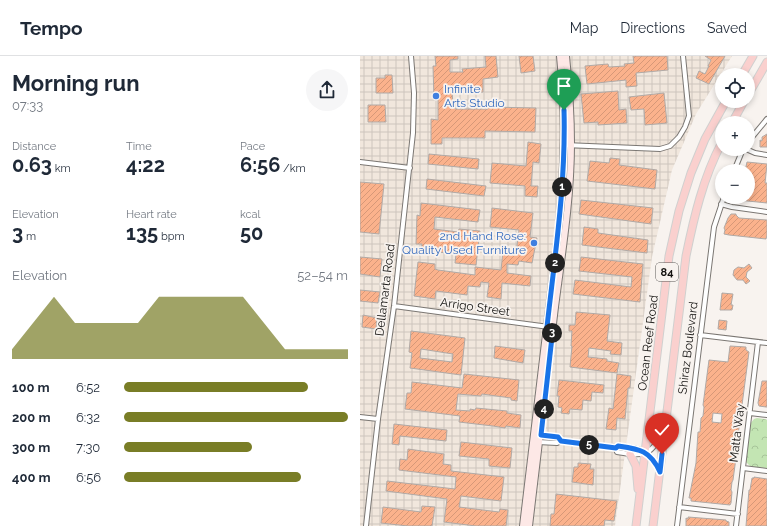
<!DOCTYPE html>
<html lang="en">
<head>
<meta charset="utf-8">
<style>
  body { margin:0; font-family:Raleway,sans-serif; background:#f6f6f7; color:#1f2937; height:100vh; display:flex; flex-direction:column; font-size:15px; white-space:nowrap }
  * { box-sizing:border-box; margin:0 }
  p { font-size:13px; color:#747a83 }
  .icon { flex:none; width:22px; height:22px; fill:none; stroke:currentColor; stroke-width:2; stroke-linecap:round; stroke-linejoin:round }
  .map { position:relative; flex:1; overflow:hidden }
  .side { display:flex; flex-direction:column; background:#fff; width:360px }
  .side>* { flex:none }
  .buttons { position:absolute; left:355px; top:12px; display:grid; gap:8px }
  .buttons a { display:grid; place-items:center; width:40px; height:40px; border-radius:50%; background:#fff; box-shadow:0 2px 6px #0003; font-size:20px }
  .pin { position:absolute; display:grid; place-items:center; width:34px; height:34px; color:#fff; margin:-41px -17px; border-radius:50% 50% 50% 0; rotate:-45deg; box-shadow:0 0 4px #0007 }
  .pin .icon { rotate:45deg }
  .km { position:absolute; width:20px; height:20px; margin:-10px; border-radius:50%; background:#222; color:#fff; font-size:11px; line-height:20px; text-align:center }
  .round { display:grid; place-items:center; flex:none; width:42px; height:42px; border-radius:21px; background:#f6f6f7 }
  .headline { display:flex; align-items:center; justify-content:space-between; height:68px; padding:0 12px }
  h1 { font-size:22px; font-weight:700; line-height:30px }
  .stats { display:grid; grid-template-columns:repeat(3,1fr); gap:6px; height:68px; padding:4px 12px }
  .stats div { display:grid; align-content:center }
  .stats b { font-size:20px; font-weight:700 }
  .stats small { font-size:11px; font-weight:400 }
  .stats p { font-size:11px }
  .chart { height:112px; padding:8px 12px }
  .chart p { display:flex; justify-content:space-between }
  .chart svg { width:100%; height:72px; margin-top:4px; fill:#797d26; opacity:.7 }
  ul { padding:0 12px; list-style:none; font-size:13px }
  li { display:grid; grid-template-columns:64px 48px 1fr; align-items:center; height:30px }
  li i { height:10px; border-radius:5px; background:#797d26 }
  header { display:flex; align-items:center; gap:24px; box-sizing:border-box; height:56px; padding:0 20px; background:#fff; border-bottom:1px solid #e0e1e3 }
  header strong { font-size:19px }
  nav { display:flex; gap:22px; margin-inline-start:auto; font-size:14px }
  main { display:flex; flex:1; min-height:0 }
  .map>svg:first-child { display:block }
  .industrial { fill:url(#industrial-grid) }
  .forest { fill:url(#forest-crowns) }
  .building { fill:url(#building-hatch); stroke:#b0aaa7; fill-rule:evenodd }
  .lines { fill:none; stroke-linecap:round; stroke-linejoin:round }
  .street-casing { stroke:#7b7773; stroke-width:6 }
  .secondary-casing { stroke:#7b7773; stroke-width:8 }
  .primary-casing { stroke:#d0d0cf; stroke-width:9 }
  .street { stroke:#fff; stroke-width:4 }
  .secondary { stroke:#fde8e6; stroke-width:6 }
  .primary { stroke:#fad0ce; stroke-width:7 }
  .route-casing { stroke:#fff; stroke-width:8 }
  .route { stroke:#1a73e8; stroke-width:5 }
  .shop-dot { fill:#3f7fe0; stroke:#f8f3ef; stroke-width:1.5 }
  .labels { text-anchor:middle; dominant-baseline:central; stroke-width:3.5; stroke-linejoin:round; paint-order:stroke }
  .shield { fill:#f8f3ef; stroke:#585654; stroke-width:1 }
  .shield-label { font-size:11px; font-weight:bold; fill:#141311 }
  .shop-label { font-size:12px; fill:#366cbe; stroke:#f8f3ef; text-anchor:start }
  .street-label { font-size:12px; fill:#141311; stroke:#f8f3ef }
</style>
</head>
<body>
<header>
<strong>Tempo</strong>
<nav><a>Map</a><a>Directions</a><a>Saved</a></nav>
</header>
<main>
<section class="side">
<div class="headline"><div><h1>Morning run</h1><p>07:33</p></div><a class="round"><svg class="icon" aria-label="share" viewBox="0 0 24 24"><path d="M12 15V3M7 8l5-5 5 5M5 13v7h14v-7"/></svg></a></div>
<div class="stats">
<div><p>Distance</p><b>0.63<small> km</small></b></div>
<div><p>Time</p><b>4:22</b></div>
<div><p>Pace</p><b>6:56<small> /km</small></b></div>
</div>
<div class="stats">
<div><p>Elevation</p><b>3<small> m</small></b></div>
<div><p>Heart rate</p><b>135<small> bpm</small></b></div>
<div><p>kcal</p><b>50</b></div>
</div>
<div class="chart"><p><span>Elevation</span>52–54 m</p>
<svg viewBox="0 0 160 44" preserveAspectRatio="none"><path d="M0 44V38L10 22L20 6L30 22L40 22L50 22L60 22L70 6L80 6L90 6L100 6L110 6L120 22L130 38L140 38L150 38L160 38V44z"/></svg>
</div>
<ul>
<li><b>100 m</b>6:52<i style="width:82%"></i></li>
<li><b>200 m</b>6:32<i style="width:100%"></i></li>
<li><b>300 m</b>7:30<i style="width:57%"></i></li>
<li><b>400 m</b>6:56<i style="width:79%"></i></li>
</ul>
</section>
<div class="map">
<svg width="407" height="470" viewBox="0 0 407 470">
  <defs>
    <pattern id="industrial-grid" width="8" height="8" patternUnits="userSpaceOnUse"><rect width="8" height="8" fill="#f1e7dd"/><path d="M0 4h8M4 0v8" fill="none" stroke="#cec5bd"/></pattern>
    <pattern id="forest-crowns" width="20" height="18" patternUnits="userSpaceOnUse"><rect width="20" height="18" fill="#c3e5b3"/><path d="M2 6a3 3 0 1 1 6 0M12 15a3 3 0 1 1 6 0" fill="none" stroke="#a7c499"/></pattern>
    <pattern id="building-hatch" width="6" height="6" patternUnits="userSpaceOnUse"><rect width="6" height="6" fill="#fbb28c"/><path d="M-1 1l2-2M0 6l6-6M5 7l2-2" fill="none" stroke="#d69878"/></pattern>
  </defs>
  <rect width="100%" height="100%" fill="#f8f3ef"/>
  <path class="industrial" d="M0 0H372L336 58 312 114 292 201 255 470H0Z"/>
  <path class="forest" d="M397 362 405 363 407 364V412L391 411 386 406 390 368 394 363Z"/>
  <path class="building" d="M75 0H98V3L90 4V16H103L102 13 126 11 125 0H136L138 21 123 23V36L92 37 93 47H95V53H128V51L176 52 175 76 125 75V82H82V88H71V63L78 64V43H74L73 10H76Z
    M159 0H173L175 15 161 17Z
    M273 0H307L308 14 276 17 277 30 266 31V24L227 28 225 10 248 8 249 11 265 10 264 8 274 7Z
    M345 0H365L349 28 336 22 339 15 345 18 349 10H348L351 4Z
    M25 19H32L33 37H16V22H25Z
    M258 35 259 54 266 53 267 67 238 69V66L224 67 221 38Z
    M304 37 307 67 285 69 284 53 271 54 269 41Z
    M8 49H25L26 66H8Z
    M407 78V91H400V84L402 85V81Z
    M168 86 181 88 179 107 173 106 171 130H178L177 141 165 140V130L130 127 132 107 166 110Z
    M69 98 119 103 118 113 68 108Z
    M250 102 260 103 259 109 297 114 295 133 227 125 230 105 249 107Z
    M387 106 407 108 405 127H407V147L378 144V141H388V115H385Z
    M67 123 126 130 124 140 66 133Z
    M0 126 24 128 19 178 0 176Z
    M221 144 293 152 291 168 219 158Z
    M61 147 120 154 118 166 75 161 74 173 98 176 99 173 120 175 116 209 95 207 96 198 61 194 62 188H56L57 159 60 160Z
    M132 152 173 157 170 181 177 182 172 207 159 205 158 209 147 208V217L171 220 170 230 142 227 141 243 127 241 129 227 121 226 120 231 108 230 107 239 76 235 75 243 54 240 58 206 75 208V213L78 214 115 219V211L141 214 143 195 156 197 159 174 130 171Z
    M371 158H376V159L379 162 407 164V179L406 183 369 179 364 178 365 174 364 172 368 162Z
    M224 171 238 173V177L288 184 287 197 222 189Z
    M0 201 22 203 20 221 0 218Z
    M221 201 283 208 280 246 213 238 215 224 271 231 272 221 219 215Z
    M389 208 392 212 387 216 386 221 390 225 386 228 383 224H377L373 219 374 214 378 211 384 212Z
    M0 234 20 236 18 247 0 245Z
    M362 237 373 238 371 249H373L372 254H360Z
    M216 256 250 259 247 285 262 287 261 299 250 298 251 295 229 292 228 301 247 303V305L259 307 257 317 210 311 212 290H211L212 275H209V269H215Z
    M3 259 17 262 16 273 2 271Z
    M359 264 367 265 366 274 358 273Z
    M51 275 105 282 101 319 50 312 52 297 49 296ZM61 293 93 298 92 306 60 302Z
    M135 290 165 294 163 307 134 302Z
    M370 290 386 291V294L389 296 375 402H376L373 424 372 426 371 434 372 436 371 447 370 449 331 445V442H329L336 407 338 376H340L341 362 343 360 344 351 343 349 349 304 368 306ZM353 357 362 358 361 367 352 366Z
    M104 318 159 324 157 345 151 344V342L122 338 121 340 98 338 96 354 110 355V353L115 354 116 352 147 355V357L161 359 160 372 146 370 145 372 133 370 99 366 100 360 45 353 47 337H51L52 326 102 332Z
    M257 318 271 320 270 332H268L265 363 257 362 256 374 246 373 249 352 253 353Z
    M199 324 244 329 243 337 232 336 231 345 223 344 222 354 210 353 209 358 201 357 202 352 198 351 199 340H197Z
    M402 325H407V351H406L399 350 398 347Z
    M34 368 87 374 86 385 40 380 39 389 32 388Z
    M101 386 152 392 150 412 129 410V403L99 400Z
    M48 393 84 398 83 408 91 409V415L144 421 141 445 101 440 99 451 139 456 140 453 148 454 146 470H116L84 466 87 443 26 435 27 425 95 433 96 421 39 414 40 403 47 404Z
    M218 407 231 408 230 413H234L233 429 212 426 214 411H218Z
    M394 421 407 423V470H386L389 434H390L392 422H394Z
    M196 438 257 445 254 465 245 464 244 470H190L191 458H194Z
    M62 450 75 451 72 470H48L21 467 23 451 61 456Z
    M328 461 366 464V465L369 466V470H326V462L328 463Z"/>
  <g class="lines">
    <g class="street-casing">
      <path id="street" d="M388 86 407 63
        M205 89 300 93 310 90 319 81 325 71 329 60 323 0
        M386 93 395 97 407 99
        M0 106 50 112
        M374 115 383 93
        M361 148 372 151 407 156
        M34 250 189 271
        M340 279 407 287
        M390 357 407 359
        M0 361 18 363
        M179 379 198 381 201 385
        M178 386 197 387 201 385 256 392 258 390C277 392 290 393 299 414
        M256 392 257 396C282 400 291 402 302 376
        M383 412 407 415
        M319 451 378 458
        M6 470 18 363 34 250 53 77 54 37 51 0
        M317 470 354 171 364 141
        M376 470 398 286"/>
    </g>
    <g class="secondary-casing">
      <path id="secondary" d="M163 470 199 170C204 111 206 59 200 0
        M169 470C178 397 187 324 195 251 202 197 211 142 211 88 211 58 209 29 206 0"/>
    </g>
    <g class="primary-casing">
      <path id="primary" d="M382 19 393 0
        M388 39 407 6
        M372 67 384 45
        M270 398 276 410 278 433
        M276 470 309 200 319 155 331 117 345 83 366 45
        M293 470 326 200C334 161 343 122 362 86"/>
    </g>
    <use href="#street" class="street"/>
    <use href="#secondary" class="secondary"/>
    <use href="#primary" class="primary"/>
  </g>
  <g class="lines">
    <g class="route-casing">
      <path id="route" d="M204 54C206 127 195 199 187 271L193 272 181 379 198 381 201 385 256 392 258 390C279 393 290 394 300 416L302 398"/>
    </g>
    <use href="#route" class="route"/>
  </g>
  <g class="shop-dot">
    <circle cx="76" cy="40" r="4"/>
    <circle cx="174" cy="187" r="4"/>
  </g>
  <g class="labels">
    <rect class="shield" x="296" y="207" width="22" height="18" rx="3"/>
    <g class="shield-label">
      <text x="307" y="216">84</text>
    </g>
    <g class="shop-label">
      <text x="84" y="33">Infinite<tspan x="84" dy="14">Arts Studio</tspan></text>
      <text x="166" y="180" text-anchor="end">2nd Hand Rose:<tspan x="166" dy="14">Quality Used Furniture</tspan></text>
    </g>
    <g class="street-label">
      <text transform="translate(25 234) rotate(-83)">Dellamarta Road</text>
      <text transform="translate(115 251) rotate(8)">Arrigo Street</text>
      <text transform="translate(288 287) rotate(-83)">Ocean Reef Road</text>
      <text transform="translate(328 292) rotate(-83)">Shiraz Boulevard</text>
      <text transform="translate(377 377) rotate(-83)">Matta Way</text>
    </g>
  </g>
</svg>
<div class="buttons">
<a><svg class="icon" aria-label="locate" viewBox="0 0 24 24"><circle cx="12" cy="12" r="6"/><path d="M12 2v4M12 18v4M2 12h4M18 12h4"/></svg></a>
<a>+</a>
<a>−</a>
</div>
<div class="pin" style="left:204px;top:54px;background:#1e9e55"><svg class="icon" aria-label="arrive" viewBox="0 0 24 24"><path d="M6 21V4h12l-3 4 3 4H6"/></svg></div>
<div class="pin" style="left:302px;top:398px;background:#d93025"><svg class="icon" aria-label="check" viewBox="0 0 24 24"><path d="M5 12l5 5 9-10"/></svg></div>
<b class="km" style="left:202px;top:131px">1</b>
<b class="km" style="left:195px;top:207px">2</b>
<b class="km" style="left:192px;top:277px">3</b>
<b class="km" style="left:184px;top:353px">4</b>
<b class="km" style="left:229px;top:389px">5</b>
</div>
</main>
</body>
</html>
